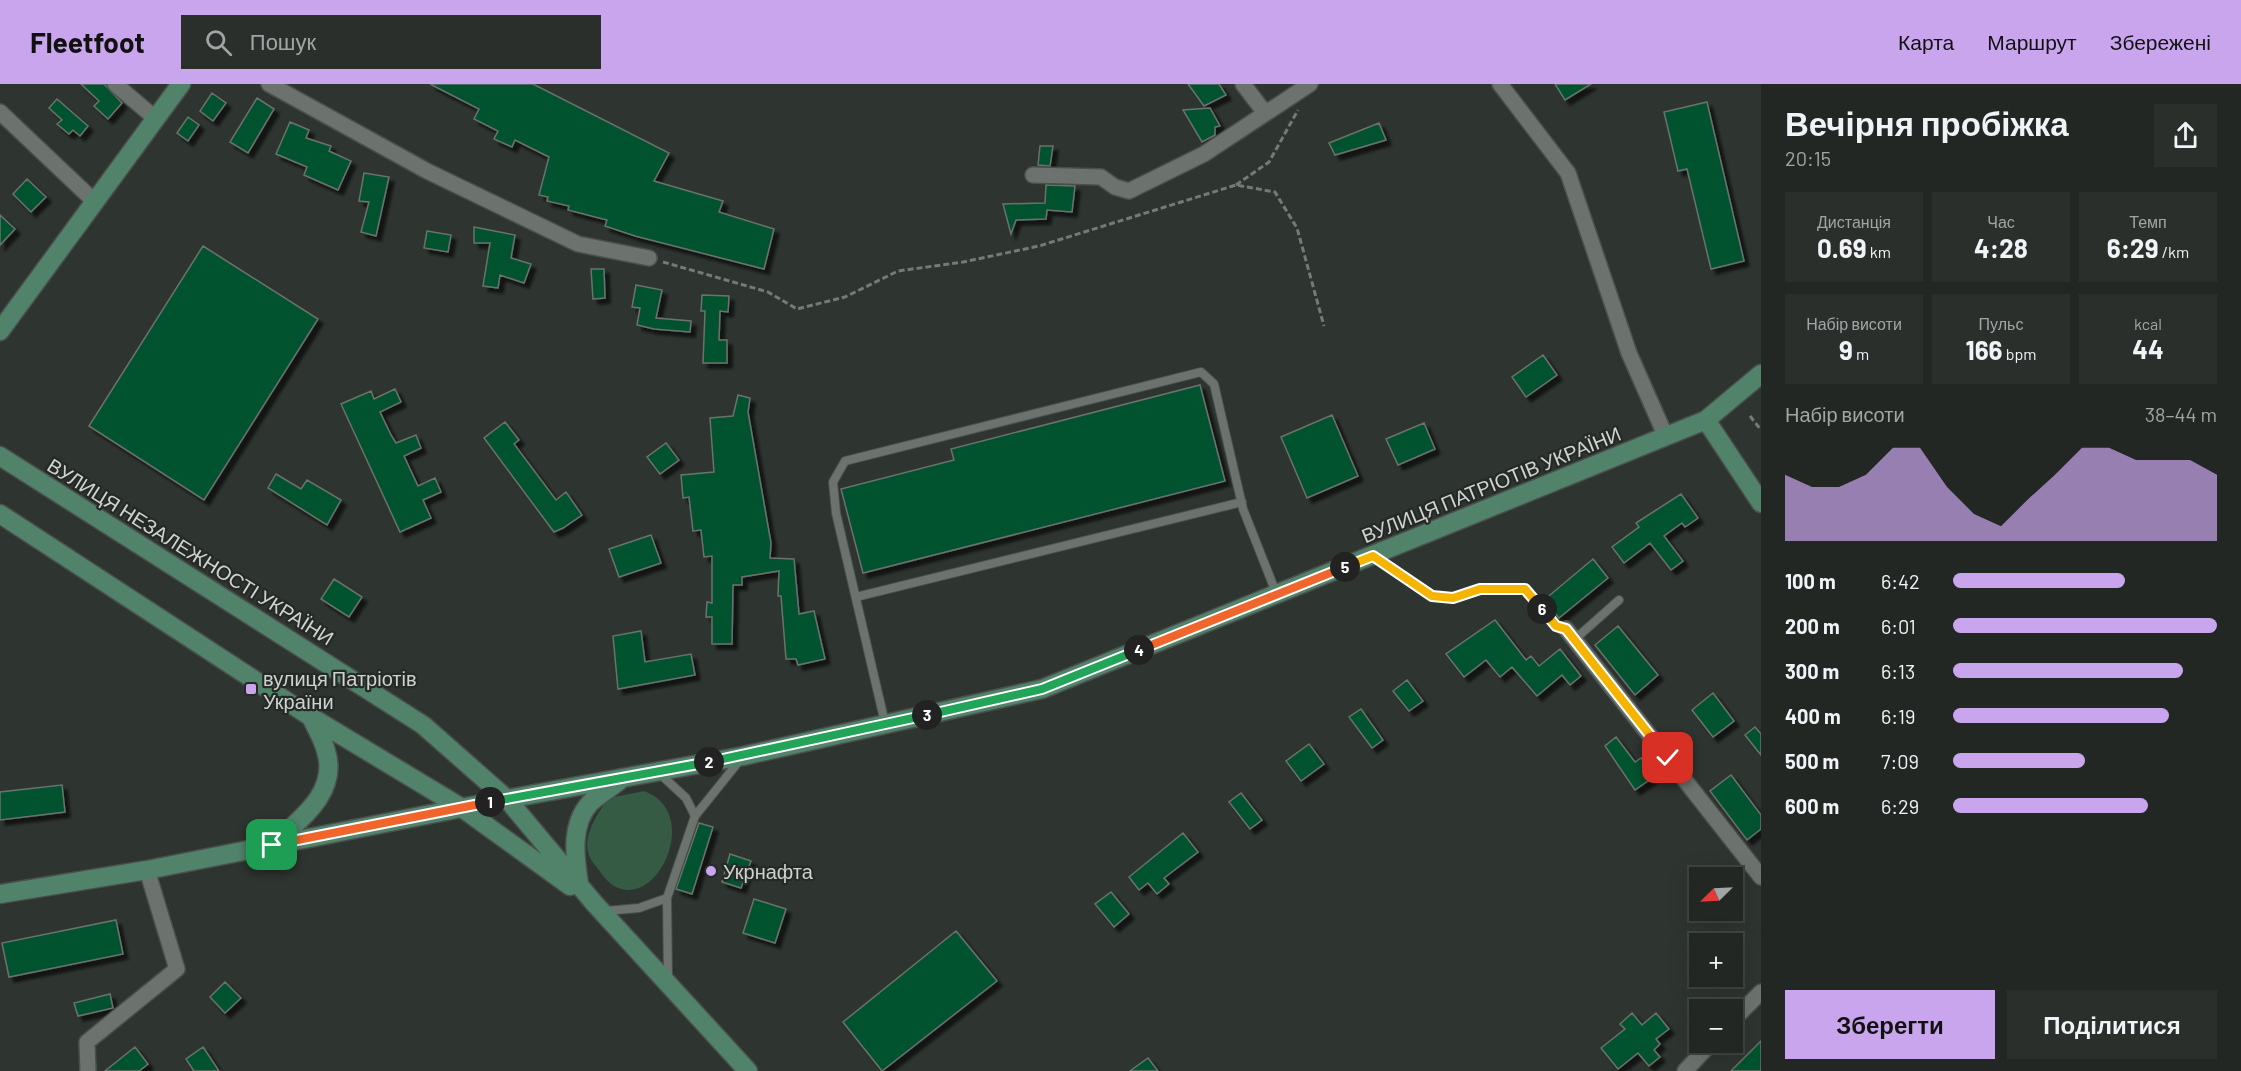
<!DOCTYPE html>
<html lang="uk">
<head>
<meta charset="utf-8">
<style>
  body { margin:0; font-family:Barlow,sans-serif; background:#2a2f2c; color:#f1f3f6; height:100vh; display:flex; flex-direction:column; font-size:22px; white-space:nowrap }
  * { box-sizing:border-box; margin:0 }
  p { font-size:20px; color:#a2a5a6 }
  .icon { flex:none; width:33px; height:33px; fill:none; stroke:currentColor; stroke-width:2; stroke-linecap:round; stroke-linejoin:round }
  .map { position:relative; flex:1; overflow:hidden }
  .panel { display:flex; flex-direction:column; background:#222724; width:480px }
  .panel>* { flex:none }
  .needle { width:39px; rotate:246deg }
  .tools { position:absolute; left:1689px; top:783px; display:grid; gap:12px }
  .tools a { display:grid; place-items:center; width:54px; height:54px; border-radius:0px; background:#222724; box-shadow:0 6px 24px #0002,0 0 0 2px #3f4441; font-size:30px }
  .pin { position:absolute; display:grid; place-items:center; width:51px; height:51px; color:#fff; margin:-26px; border-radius:12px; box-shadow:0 3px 9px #0006 }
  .km { position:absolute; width:30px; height:30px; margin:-15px; border-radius:50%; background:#222; color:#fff; font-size:16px; line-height:30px; text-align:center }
  .round { display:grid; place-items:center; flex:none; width:63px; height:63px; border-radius:0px; background:#2a2f2c }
  .head { display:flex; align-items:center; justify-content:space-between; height:102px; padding:0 24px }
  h1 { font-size:33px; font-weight:700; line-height:45px }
  .stats { display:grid; grid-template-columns:repeat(3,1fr); gap:9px; height:102px; padding:6px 24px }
  .stats div { display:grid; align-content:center; border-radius:0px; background:#2a2f2c; text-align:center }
  .stats b { font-size:26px; font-weight:700 }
  .stats small { font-size:16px; font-weight:400 }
  .stats p { font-size:16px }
  .chart { height:168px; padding:12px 24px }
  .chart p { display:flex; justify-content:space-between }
  .chart svg { width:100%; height:108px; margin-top:6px; fill:#c9a5ee; opacity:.7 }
  .button { display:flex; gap:12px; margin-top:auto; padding:12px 24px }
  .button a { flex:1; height:69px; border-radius:0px; background:#c9a5ee; color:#111; font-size:24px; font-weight:700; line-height:69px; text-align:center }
  .button a+a { background:#2a2f2c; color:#f1f3f6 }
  ul { padding:0 24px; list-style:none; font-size:20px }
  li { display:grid; grid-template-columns:96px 72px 1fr; align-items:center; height:45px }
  li i { height:15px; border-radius:8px; background:#c9a5ee }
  header { display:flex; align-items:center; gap:36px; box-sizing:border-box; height:84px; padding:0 30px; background:#c9a5ee; color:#111 }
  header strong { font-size:28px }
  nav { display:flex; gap:33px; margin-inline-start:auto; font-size:21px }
  .search { width:420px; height:54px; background:#2a2f2c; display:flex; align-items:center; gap:15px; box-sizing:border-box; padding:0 21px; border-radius:0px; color:#a2a5a6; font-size:22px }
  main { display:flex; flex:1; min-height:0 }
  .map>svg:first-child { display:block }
  .green { fill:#365b45 }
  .building { fill:#00522e; stroke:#6b726d; stroke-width:1.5; filter:url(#shadow) }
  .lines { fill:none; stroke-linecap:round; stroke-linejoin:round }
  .lane-casing { stroke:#4a4f4c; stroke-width:10 }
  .street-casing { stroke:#4a4f4c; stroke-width:18 }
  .secondary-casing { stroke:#4a4f4c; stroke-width:21 }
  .path { stroke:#757a77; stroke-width:3; stroke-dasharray:6 3; stroke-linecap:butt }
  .lane { stroke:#6c736e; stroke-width:8 }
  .street { stroke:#6c736e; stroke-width:15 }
  .secondary { stroke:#51836b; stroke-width:18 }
  .split-1-casing { stroke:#fff; stroke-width:12 }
  .split-2-casing { stroke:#fff; stroke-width:12 }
  .split-3-casing { stroke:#fff; stroke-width:12 }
  .split-4-casing { stroke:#fff; stroke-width:12 }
  .split-5-casing { stroke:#fff; stroke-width:12 }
  .split-6-casing { stroke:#fff; stroke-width:12 }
  .split-7-casing { stroke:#fff; stroke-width:12 }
  .split-1 { stroke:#f0652b; stroke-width:8 }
  .split-2 { stroke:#22a559; stroke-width:8 }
  .split-3 { stroke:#22a559; stroke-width:8 }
  .split-4 { stroke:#22a559; stroke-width:8 }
  .split-5 { stroke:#f0652b; stroke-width:8 }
  .split-6 { stroke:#f5b400; stroke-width:8 }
  .split-7 { stroke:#f5b400; stroke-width:8 }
  .poi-dot { fill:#c9a5ee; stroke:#252a26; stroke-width:2 }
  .labels { text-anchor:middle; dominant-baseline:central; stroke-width:4.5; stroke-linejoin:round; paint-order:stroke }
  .street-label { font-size:20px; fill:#ced2d0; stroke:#252a26 }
  .poi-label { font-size:20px; fill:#ced2d0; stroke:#252a26; text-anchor:start }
</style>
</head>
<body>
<header>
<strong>Fleetfoot</strong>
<div class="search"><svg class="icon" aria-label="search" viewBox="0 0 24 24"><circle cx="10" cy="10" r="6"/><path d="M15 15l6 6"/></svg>Пошук</div>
<nav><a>Карта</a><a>Маршрут</a><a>Збережені</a></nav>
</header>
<main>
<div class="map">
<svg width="1761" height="987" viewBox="0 0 1761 987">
  <defs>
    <filter id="shadow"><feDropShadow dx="5" dy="5" stdDeviation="1.5" flood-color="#0009"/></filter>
  </defs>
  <rect width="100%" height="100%" fill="#2e3430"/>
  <path class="green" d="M644 707C702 728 659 824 616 803 607 799 600 787 594 780 577 759 596 731 609 714Z"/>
  <path class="building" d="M81 0H104L122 19 108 35 94 22 99 17Z
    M430 0H533L669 69 654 97 723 117 719 128 774 145 764 185 635 152 605 142 607 136 568 126 569 122 547 117 548 113 539 111 549 73 515 56 512 63 494 55 498 47 474 35 479 25Z
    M1188 0H1219L1226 11 1204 22Z
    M1555 0H1591L1565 16Z
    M212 9 226 19 213 37 200 27Z
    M257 14 274 25 248 69 230 58Z
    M57 15 88 42 80 52 73 46 69 50 57 40 62 36 49 24Z
    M1707 18 1744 177 1711 185 1687 85 1678 87 1664 28Z
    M1210 24 1220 42 1215 43V51L1202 58 1183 26Z
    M188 33 199 41 188 57 177 49Z
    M290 38 309 46 306 54 331 62 329 67 351 77 338 106 304 91 307 83 276 70Z
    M1379 39 1386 56 1335 71 1329 59Z
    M1040 62H1053L1050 82 1038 81Z
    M364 89 389 93 376 152 361 148 369 118 359 117Z
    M27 95 46 113 31 128 13 110Z
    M1046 101 1075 102 1072 128 1047 126 1046 135 1016 136 1011 150 1003 120 1045 119Z
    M0 131 15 145 0 161Z
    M474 143 515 151 511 174 531 180 524 199 500 191 498 204 483 202 490 159H474Z
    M427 147 451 151 448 168 424 164Z
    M203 162 318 235 204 416 89 342Z
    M591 185H604L605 214 593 215Z
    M636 201 662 206 656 234 691 237 690 248 654 245 637 241 640 224 632 223Z
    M702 211 729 212 728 228 720 227 719 256H727V279H703L705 227H701Z
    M1543 271 1557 291 1526 313 1512 293Z
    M1200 301 1225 397 863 489 841 405 954 376 951 365Z
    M395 305 401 318 380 328 391 351 396 359 416 351 421 364 404 372 418 402 435 394 441 408 423 416 431 434 400 448 341 320 371 307 374 315Z
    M738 311 750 314 748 328 771 459 770 474 794 475 799 530 814 527 825 575 798 581 796 575H786L781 512H778L779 487 742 493V501H733L732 560H712V533H706L707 518 712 519V472L704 473 701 446 693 447 689 413 683 414 681 391 714 388 710 334 733 332Z
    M1332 331 1358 392 1307 414 1281 353Z
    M505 338 519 356 514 360 556 416 566 408 582 431 563 444 554 448 484 354Z
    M1424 339 1435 365 1398 381 1386 355Z
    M666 359 679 376 660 390 647 373Z
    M276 390 301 405 307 396 341 416 327 441 268 404Z
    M1681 410 1698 434 1685 443 1682 439 1664 452 1683 477 1671 486 1650 459 1624 479 1612 463 1639 443 1636 439Z
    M651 451 661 479 619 493 609 465Z
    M1593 475 1608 494 1559 534 1544 516Z
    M334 495 362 513 349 533 321 515Z
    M1495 536 1526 576 1531 572 1539 582 1560 565 1581 592 1570 601 1562 591 1537 612 1512 583 1500 593 1486 576 1464 593 1446 570Z
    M1618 542 1658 591 1635 611 1595 561Z
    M641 547 645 578 691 570 695 591 618 605 613 552Z
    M1407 596 1423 617 1409 627 1393 607Z
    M1713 609 1734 637 1713 653 1692 626Z
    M1361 625 1383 656 1372 664 1349 633Z
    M1755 643 1761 650V671L1745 651Z
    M1616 653 1635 678 1641 674 1655 692 1635 706 1605 662Z
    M1309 660 1324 680 1301 697 1286 677Z
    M1731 691 1761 731V745L1747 756 1710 707Z
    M62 701 65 728 0 736V708Z
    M1241 709 1262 736 1250 745 1229 718Z
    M699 739 713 743 692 810 676 805Z
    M1183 749 1198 768 1164 794 1169 800 1157 810 1148 799 1139 806 1129 793Z
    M730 770 751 777 741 804 722 798Z
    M1111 808 1129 830 1114 843 1095 820Z
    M754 815 786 825 775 859 743 849Z
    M116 836 123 870 9 893 2 859Z
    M956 847 997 897 882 987 843 938Z
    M225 898 241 914 225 929 210 913Z
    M110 910 113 924 78 932 74 919Z
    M1632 929 1642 941 1656 929 1669 945 1656 955 1660 960 1654 966 1660 973 1649 982 1638 969 1618 985 1601 964 1625 945 1620 940Z
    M1761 957V987H1731Z
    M135 963 148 980 139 987H105Z
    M203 963 219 987H194L186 975Z
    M1148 974 1158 987H1130Z"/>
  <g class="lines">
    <g class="lane-casing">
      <path id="lane" d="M1374 473 1432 512 1453 514 1480 505H1525L1556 542 1566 545
        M856 513 1242 418
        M1574 556 1619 516
        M885 639 836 429 833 398 845 377 1201 288 1214 300 1243 425 1277 511
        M659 689 686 714 695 732
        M605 827 639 824 667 814
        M668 896 667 814 695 732 740 676"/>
    </g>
    <g class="street-casing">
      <path id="street" d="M115 0 156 35
        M269 0 427 87 578 160 649 174
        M1243 0 1265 29
        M1500 0 1568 89 1629 269 1666 353
        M0 28 94 117
        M1033 91 1101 93 1115 103 1129 107 1204 70 1310 0
        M1566 545 1761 793
        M1732 937 1761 908
        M88 987 87 958 177 885 147 786
        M1685 987 1712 958"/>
    </g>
    <g class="secondary-casing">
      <path id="secondary" d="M0 247 181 0
        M1706 336 1761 419
        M0 372 423 641 507 715 594 819 748 987
        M0 430 311 633 462 724 570 802
        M272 761C299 736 339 709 326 667 323 655 316 644 311 633
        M579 800C575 774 570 741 590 719 598 711 611 704 620 696
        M0 810 147 786 507 715 743 672 1042 605 1706 336 1761 290"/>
    </g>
    <path class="path" d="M1236 101 1269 78 1298 26
      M663 178 768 208 797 225 845 213 898 187 963 178 1039 162 1236 101 1275 108 1297 144 1324 242
      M1750 332 1761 346"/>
    <use href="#lane" class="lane"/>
    <use href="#street" class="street"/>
    <use href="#secondary" class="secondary"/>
  </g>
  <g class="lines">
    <g class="split-1-casing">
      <path id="split-1" d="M272 761 490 718"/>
    </g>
    <g class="split-2-casing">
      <path id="split-2" d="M490 718 709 678"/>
    </g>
    <g class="split-3-casing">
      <path id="split-3" d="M709 678 927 631"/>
    </g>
    <g class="split-4-casing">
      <path id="split-4" d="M927 631 1042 605 1139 566"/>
    </g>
    <g class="split-5-casing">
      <path id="split-5" d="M1139 566 1345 483"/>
    </g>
    <g class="split-6-casing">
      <path id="split-6" d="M1345 483 1373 472 1432 512 1453 514 1480 505H1525L1542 525"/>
    </g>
    <g class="split-7-casing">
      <path id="split-7" d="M1542 525 1556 542 1566 545 1668 674"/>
    </g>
    <use href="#split-1" class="split-1"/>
    <use href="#split-2" class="split-2"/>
    <use href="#split-3" class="split-3"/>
    <use href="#split-4" class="split-4"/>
    <use href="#split-5" class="split-5"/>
    <use href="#split-6" class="split-6"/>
    <use href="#split-7" class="split-7"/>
  </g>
  <g class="poi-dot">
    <rect x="245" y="599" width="12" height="12" rx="3"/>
    <circle cx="711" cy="787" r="6"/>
  </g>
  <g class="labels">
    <g class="street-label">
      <text transform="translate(1491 400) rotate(-22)">ВУЛИЦЯ ПАТРІОТІВ УКРАЇНИ</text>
      <text transform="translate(191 467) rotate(32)">ВУЛИЦЯ НЕЗАЛЕЖНОСТІ УКРАЇНИ</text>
    </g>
    <g class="poi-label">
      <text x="263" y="594">вулиця Патріотів<tspan x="263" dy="23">України</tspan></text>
      <text x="723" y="787">Укрнафта</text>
    </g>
  </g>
</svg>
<div class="tools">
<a><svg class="needle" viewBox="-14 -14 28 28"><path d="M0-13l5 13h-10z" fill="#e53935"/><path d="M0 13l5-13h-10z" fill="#a2a5a6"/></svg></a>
<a>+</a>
<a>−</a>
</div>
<div class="pin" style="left:272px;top:761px;background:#1e9e55"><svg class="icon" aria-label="arrive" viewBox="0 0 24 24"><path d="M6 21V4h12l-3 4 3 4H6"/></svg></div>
<div class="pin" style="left:1668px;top:674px;background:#d93025"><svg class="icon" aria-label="check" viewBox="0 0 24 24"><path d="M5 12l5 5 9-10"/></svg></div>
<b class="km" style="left:490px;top:718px">1</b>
<b class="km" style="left:709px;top:678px">2</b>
<b class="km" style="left:927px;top:631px">3</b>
<b class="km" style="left:1139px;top:566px">4</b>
<b class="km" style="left:1345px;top:483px">5</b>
<b class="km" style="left:1542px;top:525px">6</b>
</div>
<section class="panel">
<div class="head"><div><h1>Вечірня пробіжка</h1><p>20:15</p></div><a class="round"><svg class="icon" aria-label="share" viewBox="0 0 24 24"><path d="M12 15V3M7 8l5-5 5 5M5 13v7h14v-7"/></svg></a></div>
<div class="stats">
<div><p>Дистанція</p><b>0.69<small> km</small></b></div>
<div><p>Час</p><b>4:28</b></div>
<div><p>Темп</p><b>6:29<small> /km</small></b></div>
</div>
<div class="stats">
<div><p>Набір висоти</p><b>9<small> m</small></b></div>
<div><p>Пульс</p><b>166<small> bpm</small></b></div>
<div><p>kcal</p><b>44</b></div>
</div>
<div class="chart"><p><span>Набір висоти</span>38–44 m</p>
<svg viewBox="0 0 160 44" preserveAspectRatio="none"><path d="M0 44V17L10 22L20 22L30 17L40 6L50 6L60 22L70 33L80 38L90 27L100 17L110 6L120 6L130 11L140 11L150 11L160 17V44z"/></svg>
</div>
<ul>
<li><b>100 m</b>6:42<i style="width:65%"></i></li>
<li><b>200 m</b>6:01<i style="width:100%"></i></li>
<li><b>300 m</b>6:13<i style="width:87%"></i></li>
<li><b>400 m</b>6:19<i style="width:82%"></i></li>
<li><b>500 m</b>7:09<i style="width:50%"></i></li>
<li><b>600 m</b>6:29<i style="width:74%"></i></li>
</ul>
<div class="button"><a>Зберегти</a><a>Поділитися</a></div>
</section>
</main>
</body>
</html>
